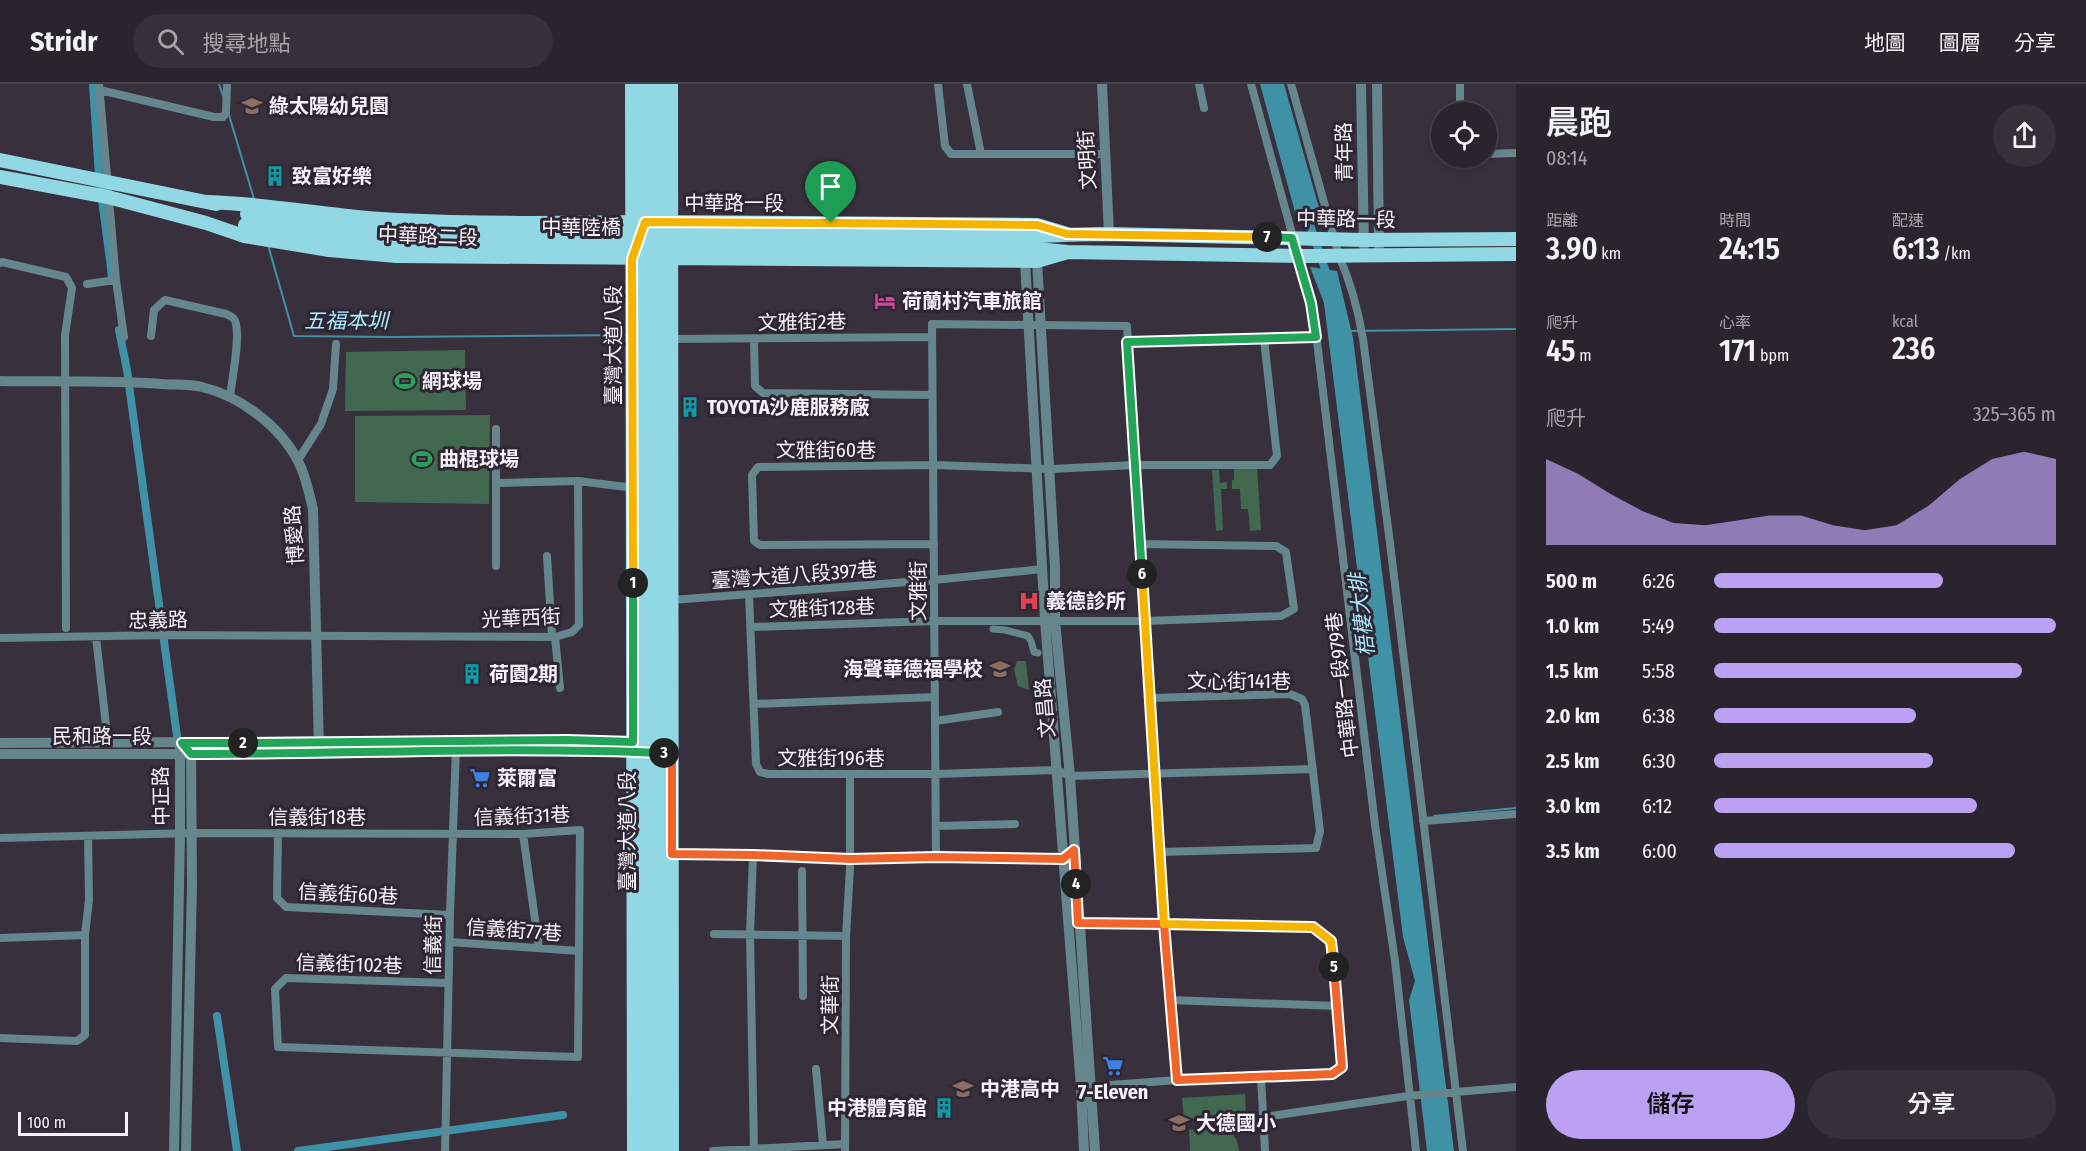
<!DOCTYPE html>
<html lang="zh-TW">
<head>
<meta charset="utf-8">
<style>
  body { margin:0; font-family:"Fira Sans Condensed","Noto Sans TC",sans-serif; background:#36303a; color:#f1f3f6; height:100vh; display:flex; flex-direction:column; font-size:22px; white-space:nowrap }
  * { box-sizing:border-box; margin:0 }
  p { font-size:20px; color:#a5a4aa }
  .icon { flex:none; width:33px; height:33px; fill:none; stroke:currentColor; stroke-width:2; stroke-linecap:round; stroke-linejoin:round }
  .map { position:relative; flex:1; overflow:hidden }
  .panel { display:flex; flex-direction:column; background:#2a242e; width:570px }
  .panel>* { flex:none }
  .tools { position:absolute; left:1431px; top:18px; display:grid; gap:12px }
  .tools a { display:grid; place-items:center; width:66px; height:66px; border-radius:50%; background:#2a242e; box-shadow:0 3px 9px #0003,0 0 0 2px #46414a; font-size:30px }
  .scale { position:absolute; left:18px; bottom:15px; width:110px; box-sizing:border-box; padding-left:6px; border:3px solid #f7f2fa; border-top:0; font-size:16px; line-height:21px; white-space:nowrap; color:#f7f2fa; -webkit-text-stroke:4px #2e2632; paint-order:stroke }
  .pin { position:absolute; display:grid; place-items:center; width:51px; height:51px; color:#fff; margin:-62px -26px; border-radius:50% 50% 50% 0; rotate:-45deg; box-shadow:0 0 6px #0007 }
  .pin .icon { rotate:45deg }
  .km { position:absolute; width:30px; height:30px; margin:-15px; border-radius:50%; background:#222; color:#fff; font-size:16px; line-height:30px; text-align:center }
  .round { display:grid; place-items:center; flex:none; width:63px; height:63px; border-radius:32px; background:#36303a }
  .head { display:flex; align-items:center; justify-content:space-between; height:102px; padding:0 30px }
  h1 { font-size:33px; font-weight:600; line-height:45px }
  .figures { display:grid; grid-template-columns:repeat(3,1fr); gap:9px; height:102px; padding:6px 30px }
  .figures div { display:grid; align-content:center }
  .figures b { font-size:30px; font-weight:600 }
  .figures small { font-size:16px; font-weight:400 }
  .figures p { font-size:16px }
  .chart { height:168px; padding:12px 30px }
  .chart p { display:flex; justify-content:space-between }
  .chart svg { width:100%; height:108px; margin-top:6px; fill:#bca0f2; opacity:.7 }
  .action { display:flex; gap:12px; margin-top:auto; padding:12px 30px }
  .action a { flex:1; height:69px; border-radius:36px; background:#bca0f2; color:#111; font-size:24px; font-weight:600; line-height:69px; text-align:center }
  .action a+a { background:#36303a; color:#f1f3f6 }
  ul { padding:0 30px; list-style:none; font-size:20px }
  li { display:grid; grid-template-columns:96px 72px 1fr; align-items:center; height:45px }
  li i { height:15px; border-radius:8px; background:#bca0f2 }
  header { display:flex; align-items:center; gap:36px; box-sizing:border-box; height:84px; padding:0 30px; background:#2a242e; border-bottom:2px solid #46414a }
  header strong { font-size:28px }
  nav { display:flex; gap:33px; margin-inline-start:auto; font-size:21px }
  .search { width:420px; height:54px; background:#36303a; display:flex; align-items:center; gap:15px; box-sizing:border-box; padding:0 21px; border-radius:33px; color:#a5a4aa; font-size:22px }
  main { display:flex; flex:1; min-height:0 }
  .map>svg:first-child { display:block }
  .green { fill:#426850 }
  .water { fill:#3f91a6 }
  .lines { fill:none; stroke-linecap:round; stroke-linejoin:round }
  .stream { stroke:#3f91a6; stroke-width:2 }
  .canal { stroke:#3f91a6; stroke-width:8 }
  .pedestrian { stroke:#65868c; stroke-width:7 }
  .minor { stroke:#65868c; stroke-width:8 }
  .tertiary { stroke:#65868c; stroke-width:10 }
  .primary { stroke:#91d8e4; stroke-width:14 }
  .primary-bridge { stroke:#91d8e4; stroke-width:14 }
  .split-1-casing { stroke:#fff; stroke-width:12 }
  .split-2-casing { stroke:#fff; stroke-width:12 }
  .split-3-casing { stroke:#fff; stroke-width:12 }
  .split-4-casing { stroke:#fff; stroke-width:12 }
  .split-5-casing { stroke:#fff; stroke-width:12 }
  .split-6-casing { stroke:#fff; stroke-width:12 }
  .split-7-casing { stroke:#fff; stroke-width:12 }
  .split-8-casing { stroke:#fff; stroke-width:12 }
  .split-1 { stroke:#f5b400; stroke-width:8 }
  .split-2 { stroke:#22a559; stroke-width:8 }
  .split-3 { stroke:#22a559; stroke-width:8 }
  .split-4 { stroke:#f0652b; stroke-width:8 }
  .split-5 { stroke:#f0652b; stroke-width:8 }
  .split-6 { stroke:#f5b400; stroke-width:8 }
  .split-7 { stroke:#22a559; stroke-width:8 }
  .split-8 { stroke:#f5b400; stroke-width:8 }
  .labels { text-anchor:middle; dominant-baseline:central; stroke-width:6; stroke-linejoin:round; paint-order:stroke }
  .poi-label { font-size:20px; font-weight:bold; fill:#f7f2fa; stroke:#2e2632; text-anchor:start }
  .street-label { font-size:20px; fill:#f7f2fa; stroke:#2e2632 }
  .water-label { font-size:21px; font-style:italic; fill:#abebfe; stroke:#2e2632 }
</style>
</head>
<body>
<header>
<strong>Stridr</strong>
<div class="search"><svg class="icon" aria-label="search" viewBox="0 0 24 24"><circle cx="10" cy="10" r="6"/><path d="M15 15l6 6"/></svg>搜尋地點</div>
<nav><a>地圖</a><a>圖層</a><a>分享</a></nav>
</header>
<main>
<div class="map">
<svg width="1516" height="1067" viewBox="0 0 1516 1067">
  <rect width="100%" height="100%" fill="#38303d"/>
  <path class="green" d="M465 266 466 326 345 327 346 268Z
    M490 331 489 420 355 418V332Z
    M1257 383 1261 446 1250 447 1248 425H1241L1240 405H1232V397L1234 395V385Z
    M1212 386H1219L1220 399 1227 398V405H1221L1223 446 1216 447Z
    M1017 577H1026L1029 606 1018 602 1014 585Z
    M1245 1010 1246 1032 1184 1036 1182 1014Z
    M1214 1043C1229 1045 1238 1051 1239 1067H1190L1189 1046 1196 1045 1197 1050 1207 1044Z"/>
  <path class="water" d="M1260 0H1284L1323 138 1298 139Z
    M1310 183 1337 187 1353 254 1454 1067H1427L1409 916 1415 897 1403 853 1324 219Z"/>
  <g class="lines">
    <path class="stream" d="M219 0 223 12
      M229 31 254 115
      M268 161 294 252 391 253 625 251
      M1351 247 1516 245
      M1434 732 1516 724"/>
    <path class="canal" d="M93 0 99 92 112 192
      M1306 129 1328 194
      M119 246 127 286 177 652
      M217 932 237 1067
      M298 1067 563 1031"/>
    <path class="pedestrian" d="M993 545 1005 546 1028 552 1031 557 1034 568 1038 569"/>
    <path class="minor" d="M99 0 116 196 124 253
      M938 0 945 62 951 70H1105
      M967 0 981 70
      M1199 0 1204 24
      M1251 0 1311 219 1315 241 1375 741 1395 877 1416 1067
      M1291 0 1339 172C1351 199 1358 225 1363 255L1390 459 1463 1067
      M1460 0V28
      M100 6 214 33H223L226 29 227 0
      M1486 70 1516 69
      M0 179 2 178 66 193 72 204 65 251 66 544
      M87 200 116 196
      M151 252 154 226 165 216 226 230C231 232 235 234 236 240 240 257 232 294 230 313
      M671 255 932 253
      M754 255 755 302 763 309 932 311
      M1127 259 1316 253
      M496 345V482
      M298 376 321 340 333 305 336 260
      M496 399 578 397 635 404
      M934 460 760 461 754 457 752 391 758 383 934 381 1050 385 1136 381H1270L1277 372 1264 255
      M547 472 552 553
      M749 511 756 680 760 688 768 690H936L1057 686 1070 692 1313 685
      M669 513 672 516 934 496 1043 485
      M751 543 934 537H1145L1281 532 1294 525 1286 468 1276 462 1141 460
      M96 553 108 659
      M555 553 560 604
      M0 554 167 551 555 553 572 548 579 541 578 397
      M1151 614 1290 610 1302 615 1305 621 1320 747 1316 764 1159 768
      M754 620 935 613
      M935 637 998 628
      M1423 737 1516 730
      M936 742 1015 740
      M278 749 277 814 286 823 450 831
      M523 750 539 864
      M0 754 193 749 523 750 580 746 578 973 278 963 275 905 286 894 448 899
      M669 770 753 771 850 775 936 773 1063 775 1075 766
      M753 771 750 850 754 1067
      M936 773 932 240 1127 242 1155 689 1158 758 1177 996
      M802 787 803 912
      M1078 839 1313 843 1331 857 1342 983 1332 990 1177 996 1085 1003
      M714 850 846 852
      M0 854 85 851
      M450 858 579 867
      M1169 916 1338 922
      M0 954 77 957 85 951V851L89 816 88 752
      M816 985 823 1061
      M1261 994 1265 1067
      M1264 1033 1408 1012 1516 1003
      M445 1067 450 831 456 663
      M713 1067 845 1060
      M845 1067 846 852 850 784V691"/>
    <path class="tertiary" d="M1102 0 1109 150
      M1361 0 1364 162
      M1377 0 1379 162
      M1025 177 1045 536 1081 1003 1084 1067
      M1037 177 1055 484V537L1070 692 1095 1067
      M0 297C54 298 107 296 161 300 174 301 189 300 202 303 240 312 280 342 298 377 306 392 309 409 313 425L319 666
      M0 659 567 656 639 658
      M0 670H320L456 667 639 668
      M174 1067 180 751V665
      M186 1067 192 801 191 670 188 666"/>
    <path class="primary" d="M632 0 634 1067
      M644 0 647 1067
      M658 0 660 1067
      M671 0 672 1067
      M0 76 216 120
      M0 93 108 113 206 139 244 152 329 166 396 172 1037 177 1068 168
      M209 118C272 120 334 133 397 136 478 140 559 139 640 138
      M662 138 1037 141 1067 150
      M990 153C1030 153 1069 150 1109 150L1364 156 1516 155
      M990 165H1037L1068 168 1306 172 1516 170"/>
    <path class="primary-bridge" d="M247 130 329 142 396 148 536 151 990 153
      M245 141 329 154 396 160 536 162 990 165"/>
  </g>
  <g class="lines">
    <g class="split-1-casing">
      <path id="split-1" d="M633 499 632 175 645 138 831 139"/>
    </g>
    <g class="split-2-casing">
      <path id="split-2" d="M243 659 567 656 633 658V499"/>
    </g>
    <g class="split-3-casing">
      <path id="split-3" d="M243 659H182L191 670C348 670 507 662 664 669"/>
    </g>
    <g class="split-4-casing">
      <path id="split-4" d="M664 669H672V770L753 771 850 775 936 773 1063 775 1074 766 1076 800"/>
    </g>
    <g class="split-5-casing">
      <path id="split-5" d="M1076 800 1078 839 1164 840 1177 996 1332 990 1342 983 1334 883"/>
    </g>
    <g class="split-6-casing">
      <path id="split-6" d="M1142 490 1164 840 1313 843 1331 857 1334 883"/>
    </g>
    <g class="split-7-casing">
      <path id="split-7" d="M1142 490 1127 258 1316 253 1311 219 1292 154 1267 153"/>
    </g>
    <g class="split-8-casing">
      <path id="split-8" d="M831 139 1037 141 1067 150 1267 153"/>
    </g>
    <use href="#split-1" class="split-1"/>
    <use href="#split-2" class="split-2"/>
    <use href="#split-3" class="split-3"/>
    <use href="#split-4" class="split-4"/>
    <use href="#split-5" class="split-5"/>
    <use href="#split-6" class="split-6"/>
    <use href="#split-7" class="split-7"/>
    <use href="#split-8" class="split-8"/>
  </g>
  <defs>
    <g id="school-bare" transform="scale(1.62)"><path d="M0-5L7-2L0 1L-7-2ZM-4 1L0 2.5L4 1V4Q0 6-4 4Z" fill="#8d6e63" stroke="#2e2632" stroke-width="2.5" paint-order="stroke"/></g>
    <g id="building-bare" transform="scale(1.62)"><path d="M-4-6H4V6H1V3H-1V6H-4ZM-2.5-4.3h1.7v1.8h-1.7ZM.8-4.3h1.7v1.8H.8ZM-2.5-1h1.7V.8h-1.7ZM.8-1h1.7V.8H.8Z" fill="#0f9aa8" stroke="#2e2632" stroke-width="2.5" paint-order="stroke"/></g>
    <g id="hotel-bare" transform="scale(1.62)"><path d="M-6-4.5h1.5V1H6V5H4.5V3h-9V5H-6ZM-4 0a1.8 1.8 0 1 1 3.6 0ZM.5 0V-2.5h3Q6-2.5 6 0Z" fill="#d1479c" stroke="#2e2632" stroke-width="2.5" paint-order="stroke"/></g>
    <g id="stadium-bare" transform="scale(1.62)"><path d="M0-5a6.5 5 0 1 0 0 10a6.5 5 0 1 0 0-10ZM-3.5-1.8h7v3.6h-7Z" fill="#2e9e5b" stroke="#2e2632" stroke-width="2.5" paint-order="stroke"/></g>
    <g id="hospital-bare" transform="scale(1.62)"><path d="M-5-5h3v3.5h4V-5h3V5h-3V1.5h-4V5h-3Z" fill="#e0444e" stroke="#2e2632" stroke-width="2.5" paint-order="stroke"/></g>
    <g id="supermarket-bare" transform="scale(1.62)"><path d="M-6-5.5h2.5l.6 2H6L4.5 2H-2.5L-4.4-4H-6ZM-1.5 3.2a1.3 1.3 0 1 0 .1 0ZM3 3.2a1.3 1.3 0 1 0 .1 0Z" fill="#3f7fe0" stroke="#2e2632" stroke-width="2.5" paint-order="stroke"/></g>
  </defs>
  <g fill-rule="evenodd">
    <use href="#school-bare" x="252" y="22"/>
    <use href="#building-bare" x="275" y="92"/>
    <use href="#hotel-bare" x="885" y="217"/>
    <use href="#stadium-bare" x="405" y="297"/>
    <use href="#building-bare" x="690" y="323"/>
    <use href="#stadium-bare" x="422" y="375"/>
    <use href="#hospital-bare" x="1029" y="517"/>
    <use href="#school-bare" x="1000" y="585"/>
    <use href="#building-bare" x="472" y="590"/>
    <use href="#supermarket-bare" x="480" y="694"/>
    <use href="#supermarket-bare" x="1113" y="982"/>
    <use href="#school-bare" x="963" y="1005"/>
    <use href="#building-bare" x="944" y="1024"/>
    <use href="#school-bare" x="1179" y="1039"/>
  </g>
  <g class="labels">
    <g class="poi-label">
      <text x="269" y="22">綠太陽幼兒園</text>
      <text x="292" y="92">致富好樂</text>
      <text x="902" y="217">荷蘭村汽車旅館</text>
      <text x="422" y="297">網球場</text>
      <text x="707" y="323">TOYOTA沙鹿服務廠</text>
      <text x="439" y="375">曲棍球場</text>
      <text x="1046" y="517">義德診所</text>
      <text x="983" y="585" text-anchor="end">海聲華德福學校</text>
      <text x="489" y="590">荷園2期</text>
      <text x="497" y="694">萊爾富</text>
      <text x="980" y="1005">中港高中</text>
      <text x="1113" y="1008" text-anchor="middle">7-Eleven</text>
      <text x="927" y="1024" text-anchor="end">中港體育館</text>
      <text x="1196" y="1039">大德國小</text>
    </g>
    <g class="street-label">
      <text transform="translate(1344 68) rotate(-91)">青年路</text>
      <text transform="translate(1087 76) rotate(-93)">文明街</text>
      <text x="734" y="119">中華路一段</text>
      <text transform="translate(1346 135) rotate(1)">中華路一段</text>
      <text x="581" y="143">中華陸橋</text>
      <text transform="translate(428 152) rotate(2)">中華路二段</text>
      <text transform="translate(802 238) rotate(-1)">文雅街2巷</text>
      <text transform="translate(613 261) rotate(-90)">臺灣大道八段</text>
      <text x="826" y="366">文雅街60巷</text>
      <text transform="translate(294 451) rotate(-94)">博愛路</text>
      <text transform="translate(794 491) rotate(-4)">臺灣大道八段397巷</text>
      <text transform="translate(918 507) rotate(-90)">文雅街</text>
      <text transform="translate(822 524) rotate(-2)">文雅街128巷</text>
      <text transform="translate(521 534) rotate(-3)">光華西街</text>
      <text transform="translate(158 536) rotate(-1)">忠義路</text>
      <text x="1239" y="597">文心街141巷</text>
      <text transform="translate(1342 601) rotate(-97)">中華路一段979巷</text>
      <text transform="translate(1045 624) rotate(-95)">文昌路</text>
      <text x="102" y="652">民和路一段</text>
      <text x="831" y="674">文雅街196巷</text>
      <text transform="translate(161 712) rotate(-91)">中正路</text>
      <text transform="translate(522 732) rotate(-2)">信義街31巷</text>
      <text x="317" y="733">信義街18巷</text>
      <text transform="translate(627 747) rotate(-90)">臺灣大道八段</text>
      <text transform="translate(348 810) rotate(3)">信義街60巷</text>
      <text transform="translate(514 846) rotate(4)">信義街77巷</text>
      <text transform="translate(433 861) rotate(-89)">信義街</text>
      <text transform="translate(349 880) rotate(2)">信義街102巷</text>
      <text transform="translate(830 921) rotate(-90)">文華街</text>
    </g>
    <g class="water-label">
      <text x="346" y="237">五福本圳</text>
      <text transform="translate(1362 531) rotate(-97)">梧棲大排</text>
    </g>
  </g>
</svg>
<div class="tools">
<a><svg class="icon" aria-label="locate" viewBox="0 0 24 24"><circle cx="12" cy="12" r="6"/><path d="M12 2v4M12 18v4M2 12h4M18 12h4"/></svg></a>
</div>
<div class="scale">100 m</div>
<div class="pin" style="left:831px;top:139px;background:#1e9e55"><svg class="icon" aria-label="arrive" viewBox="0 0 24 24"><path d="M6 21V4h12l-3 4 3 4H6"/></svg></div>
<b class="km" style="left:633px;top:499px">1</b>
<b class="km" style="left:243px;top:659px">2</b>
<b class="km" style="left:664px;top:669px">3</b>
<b class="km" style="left:1076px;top:800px">4</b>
<b class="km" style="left:1334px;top:883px">5</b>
<b class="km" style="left:1142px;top:490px">6</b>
<b class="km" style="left:1267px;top:153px">7</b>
</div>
<section class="panel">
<div class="head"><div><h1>晨跑</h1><p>08:14</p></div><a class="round"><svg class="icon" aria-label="share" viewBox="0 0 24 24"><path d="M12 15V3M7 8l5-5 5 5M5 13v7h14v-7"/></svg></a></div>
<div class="figures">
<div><p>距離</p><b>3.90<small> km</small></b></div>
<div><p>時間</p><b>24:15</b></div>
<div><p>配速</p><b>6:13<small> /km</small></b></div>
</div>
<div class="figures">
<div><p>爬升</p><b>45<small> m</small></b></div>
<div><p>心率</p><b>171<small> bpm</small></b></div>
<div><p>kcal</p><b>236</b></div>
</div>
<div class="chart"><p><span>爬升</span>325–365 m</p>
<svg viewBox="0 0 160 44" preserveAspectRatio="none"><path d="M0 44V9L10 15L20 23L30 30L40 35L50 36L60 34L70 32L80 32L90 36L100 38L110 36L120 28L130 17L140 9L150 6L160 9V44z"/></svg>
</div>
<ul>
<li><b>500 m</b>6:26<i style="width:67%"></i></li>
<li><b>1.0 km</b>5:49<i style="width:100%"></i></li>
<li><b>1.5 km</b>5:58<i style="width:90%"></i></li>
<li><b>2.0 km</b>6:38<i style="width:59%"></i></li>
<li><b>2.5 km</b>6:30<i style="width:64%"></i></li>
<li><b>3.0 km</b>6:12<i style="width:77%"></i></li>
<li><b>3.5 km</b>6:00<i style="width:88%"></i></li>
</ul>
<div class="action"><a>儲存</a><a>分享</a></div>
</section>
</main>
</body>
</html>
